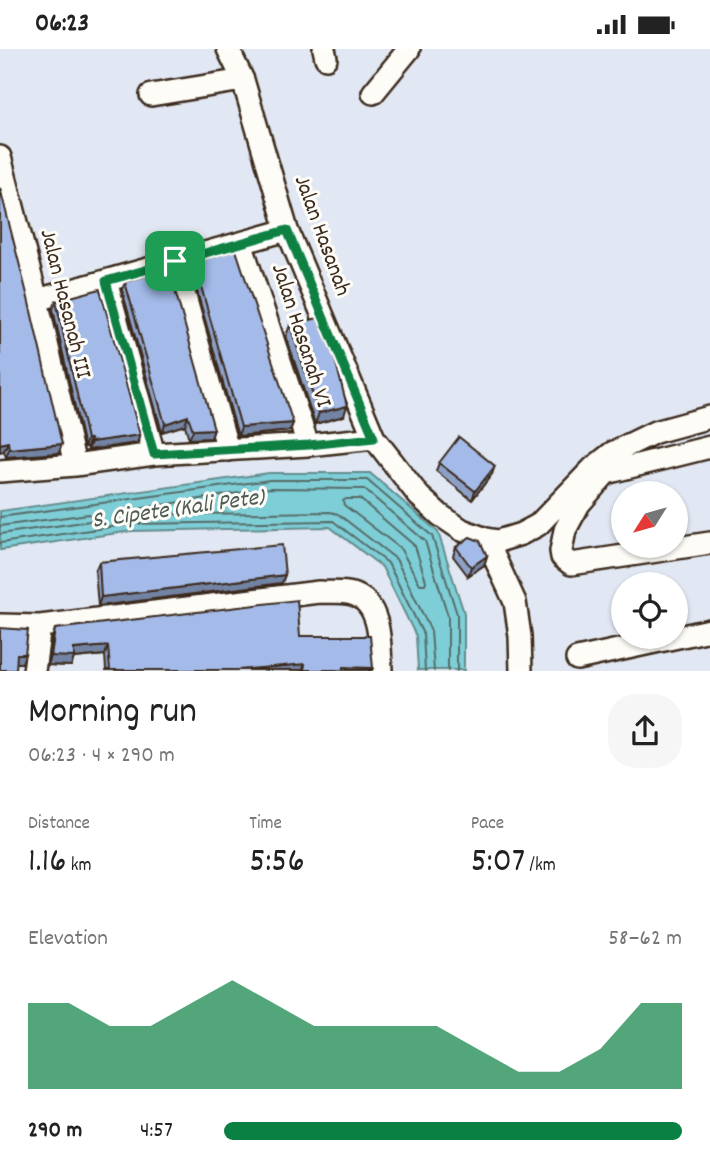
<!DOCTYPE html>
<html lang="en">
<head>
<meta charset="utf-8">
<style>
  body { margin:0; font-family:Dekko,sans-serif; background:#f6f6f6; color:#222; height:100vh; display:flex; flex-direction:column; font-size:26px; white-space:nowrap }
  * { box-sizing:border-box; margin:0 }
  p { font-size:23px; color:#767676 }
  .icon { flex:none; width:38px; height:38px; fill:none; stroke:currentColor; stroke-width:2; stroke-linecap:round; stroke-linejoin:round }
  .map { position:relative; height:622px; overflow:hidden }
  .details { display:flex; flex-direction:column; background:#fff; flex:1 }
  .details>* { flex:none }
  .needle { width:46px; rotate:233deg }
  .fabs { position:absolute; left:611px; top:432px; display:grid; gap:14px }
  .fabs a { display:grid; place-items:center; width:77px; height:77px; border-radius:50%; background:#fff; box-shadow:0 2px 5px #0004; font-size:35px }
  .pin { position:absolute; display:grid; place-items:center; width:60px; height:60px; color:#fff; margin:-30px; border-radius:14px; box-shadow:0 4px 10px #0006 }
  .round { display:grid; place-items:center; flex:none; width:74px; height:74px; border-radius:28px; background:#f6f6f6 }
  .head { display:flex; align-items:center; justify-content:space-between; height:119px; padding:0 28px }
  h1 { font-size:38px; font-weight:600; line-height:52px }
  .stats { display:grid; grid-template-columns:repeat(3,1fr); gap:10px; height:119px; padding:7px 28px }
  .stats div { display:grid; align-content:center }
  .stats b { font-size:35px; font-weight:600 }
  .stats small { font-size:19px; font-weight:400 }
  .stats p { font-size:19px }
  .chart { height:196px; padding:14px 28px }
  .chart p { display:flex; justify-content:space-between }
  .chart svg { width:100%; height:126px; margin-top:7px; fill:#0b8043; opacity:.7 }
  ul { padding:0 28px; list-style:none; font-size:23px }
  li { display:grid; grid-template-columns:112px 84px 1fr; align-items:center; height:52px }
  li i { height:18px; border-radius:9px; background:#0b8043 }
  .status { display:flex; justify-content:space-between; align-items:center; height:49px; padding:0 35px; background:#fff; direction:ltr }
  .status svg { height:19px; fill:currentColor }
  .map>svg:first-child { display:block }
  .water { fill:#7eced7; stroke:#638c8d; stroke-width:2 }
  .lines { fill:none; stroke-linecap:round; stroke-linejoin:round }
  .shore { stroke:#566c68; stroke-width:2 }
  .minor-casing { stroke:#3b2a1e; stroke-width:26 }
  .minor { stroke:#fdfcf7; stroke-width:21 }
  .wall { fill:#8da1c8; stroke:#3b2a1e; stroke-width:2 }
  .shaded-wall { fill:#7383a3; stroke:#3b2a1e; stroke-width:2 }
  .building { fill:#a4bbe9; stroke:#3b2a1e; stroke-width:2 }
  .route-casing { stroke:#fff; stroke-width:14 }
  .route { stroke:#0b8043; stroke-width:9 }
  .labels { text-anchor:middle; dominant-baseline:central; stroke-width:6; stroke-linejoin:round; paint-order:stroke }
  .street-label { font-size:23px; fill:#3b2a1e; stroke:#fdfcf7 }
  .water-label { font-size:24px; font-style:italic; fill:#4f5b56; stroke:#fdfcf7 }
</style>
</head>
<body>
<div class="status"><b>06:23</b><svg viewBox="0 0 49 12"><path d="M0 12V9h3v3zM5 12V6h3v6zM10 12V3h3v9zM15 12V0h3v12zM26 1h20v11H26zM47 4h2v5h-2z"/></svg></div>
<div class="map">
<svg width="710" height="622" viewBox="0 0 710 622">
  <rect width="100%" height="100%" fill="#e2e8f3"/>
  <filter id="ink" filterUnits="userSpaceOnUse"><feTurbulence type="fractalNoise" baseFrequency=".0143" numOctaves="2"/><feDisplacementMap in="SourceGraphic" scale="14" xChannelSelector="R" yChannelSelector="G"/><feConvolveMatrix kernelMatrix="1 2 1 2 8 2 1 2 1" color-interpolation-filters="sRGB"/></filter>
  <g filter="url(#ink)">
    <path class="water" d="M269 424H370L438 483 464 564V621H418L416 587 382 518 330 478 132 482 0 501V462Z"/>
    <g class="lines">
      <path class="shore" d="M346 450H360L415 497 426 532 425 535H420L400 499 344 456 343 452Z
        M0 468 270 431H367L432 487 457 565V622
        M0 477 89 465 93 468 90 472 0 485
        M0 494 132 475 333 472 388 514 423 585 425 622
        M434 622 431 582 396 510 338 465 330 463 133 466 130 461 270 439 364 440 425 492 448 567V622"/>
      <g class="minor-casing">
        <path id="minor" d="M228 0 243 31 287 181 374 389 419 447 440 466 462 481 486 490 498 492 521 485 538 476 593 419 612 404 655 383 710 368
          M324 0 326 9
          M373 44 409 0
          M151 46 243 31
          M0 108 37 251 75 416
          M241 194 308 396
          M175 212 228 401
          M106 232 154 405
          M37 251 287 181
          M710 398 606 424 579 455 565 481 561 502 562 508 571 515 710 494
          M0 422 75 416 154 405 308 396 374 389
          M486 490 515 553 520 587 521 622
          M0 576 40 577 319 543C329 544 342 542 352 545 382 553 380 596 381 622
          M577 610 710 581
          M34 622 40 577"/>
      </g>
      <use href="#minor" class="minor"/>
    </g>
    <path class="wall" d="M0 139 59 404 6 408 4 402Z
      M194 213 293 374 290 382 238 387 191 221Z
      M125 233 214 380 211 389 189 390 185 376 162 383 122 241Z
      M56 252 137 394 88 401 87 398H84L53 260Z
      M290 276 344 367 315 375 286 287Z
      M439 414 492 425 472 451 436 422Z
      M456 498 487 507 484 516 468 527 453 507Z
      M99 513 282 534 98 557 95 522Z
      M55 580 300 587 373 619 372 621H106L105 606 74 609 71 617 48 616 52 589Z"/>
    <path class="shaded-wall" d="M347 357 344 367 315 375 319 364Z
      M188 367 185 376 162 383 165 375Z
      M293 374 290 382 238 387 241 378Z
      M214 380 211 389 189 390 193 381Z
      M140 386 137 394 88 401 91 393Z
      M87 390H90L87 398H84Z
      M8 393 4 402 0 403V395Z
      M62 395 59 404 6 408 9 400Z
      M495 417 492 425 472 451 475 442Z
      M487 507 484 516 468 527 471 518Z
      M285 526 282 534 98 557 101 548Z
      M108 597 105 606 74 609 71 617 48 616 51 607 74 600Z
      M17 605H25L22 614H14Z
      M305 615 302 621H238Z
      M343 618 373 619 372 621H331Z"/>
    <path class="building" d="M0 139 27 245 62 395 9 400 8 393 0 395Z
      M236 201 293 374 241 378 194 213Z
      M169 220 214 380 193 381 188 367 165 375 125 233Z
      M100 240 140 386 91 393 90 390H87L56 252Z
      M318 269 335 310 347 357 319 364 290 276Z
      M459 388 495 417 475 442 439 414Z
      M470 488 480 492 487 507 471 518 456 498Z
      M282 496 285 526 101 548 99 513Z
      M297 551 300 587H370L373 619 343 618V621H304L305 615 238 621H110L108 597 74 600V608L51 607 55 580Z
      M0 579 28 581 25 605H17L16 621H0Z"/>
  </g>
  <g class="lines" filter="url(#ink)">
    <g class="route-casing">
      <path id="route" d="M287 181 374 389 309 396 154 405 106 232Z"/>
    </g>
    <use href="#route" class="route"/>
  </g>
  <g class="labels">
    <g class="street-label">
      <text transform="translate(321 187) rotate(70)">Jalan Hasanah</text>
      <text transform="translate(64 255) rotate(76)">Jalan Hasanah III</text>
      <text transform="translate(300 287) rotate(72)">Jalan Hasanah VI</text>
    </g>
    <g class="water-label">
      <text transform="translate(178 461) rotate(-8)">S. Cipete (Kali Pete)</text>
    </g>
  </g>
</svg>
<div class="fabs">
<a><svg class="needle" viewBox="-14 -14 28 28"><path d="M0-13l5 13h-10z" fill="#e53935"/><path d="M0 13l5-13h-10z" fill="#767676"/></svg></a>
<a><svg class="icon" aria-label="locate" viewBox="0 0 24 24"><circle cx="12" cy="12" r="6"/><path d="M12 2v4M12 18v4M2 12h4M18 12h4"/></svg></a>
</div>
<div class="pin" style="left:175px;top:212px;background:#1e9e55"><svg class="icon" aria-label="arrive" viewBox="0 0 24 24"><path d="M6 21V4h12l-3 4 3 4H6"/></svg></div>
</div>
<section class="details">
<div class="head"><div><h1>Morning run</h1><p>06:23 · 4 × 290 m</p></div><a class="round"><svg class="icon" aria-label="share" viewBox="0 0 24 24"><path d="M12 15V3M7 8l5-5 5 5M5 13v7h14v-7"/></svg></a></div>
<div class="stats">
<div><p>Distance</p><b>1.16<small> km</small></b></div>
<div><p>Time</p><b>5:56</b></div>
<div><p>Pace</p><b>5:07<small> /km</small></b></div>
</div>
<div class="chart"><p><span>Elevation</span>58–62 m</p>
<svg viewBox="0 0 160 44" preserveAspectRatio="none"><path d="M0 44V14L10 14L20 22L30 22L40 14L50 6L60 14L70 22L80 22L90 22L100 22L110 30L120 38L130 38L140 30L150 14L160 14V44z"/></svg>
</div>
<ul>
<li><b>290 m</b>4:57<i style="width:100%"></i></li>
</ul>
</section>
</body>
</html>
